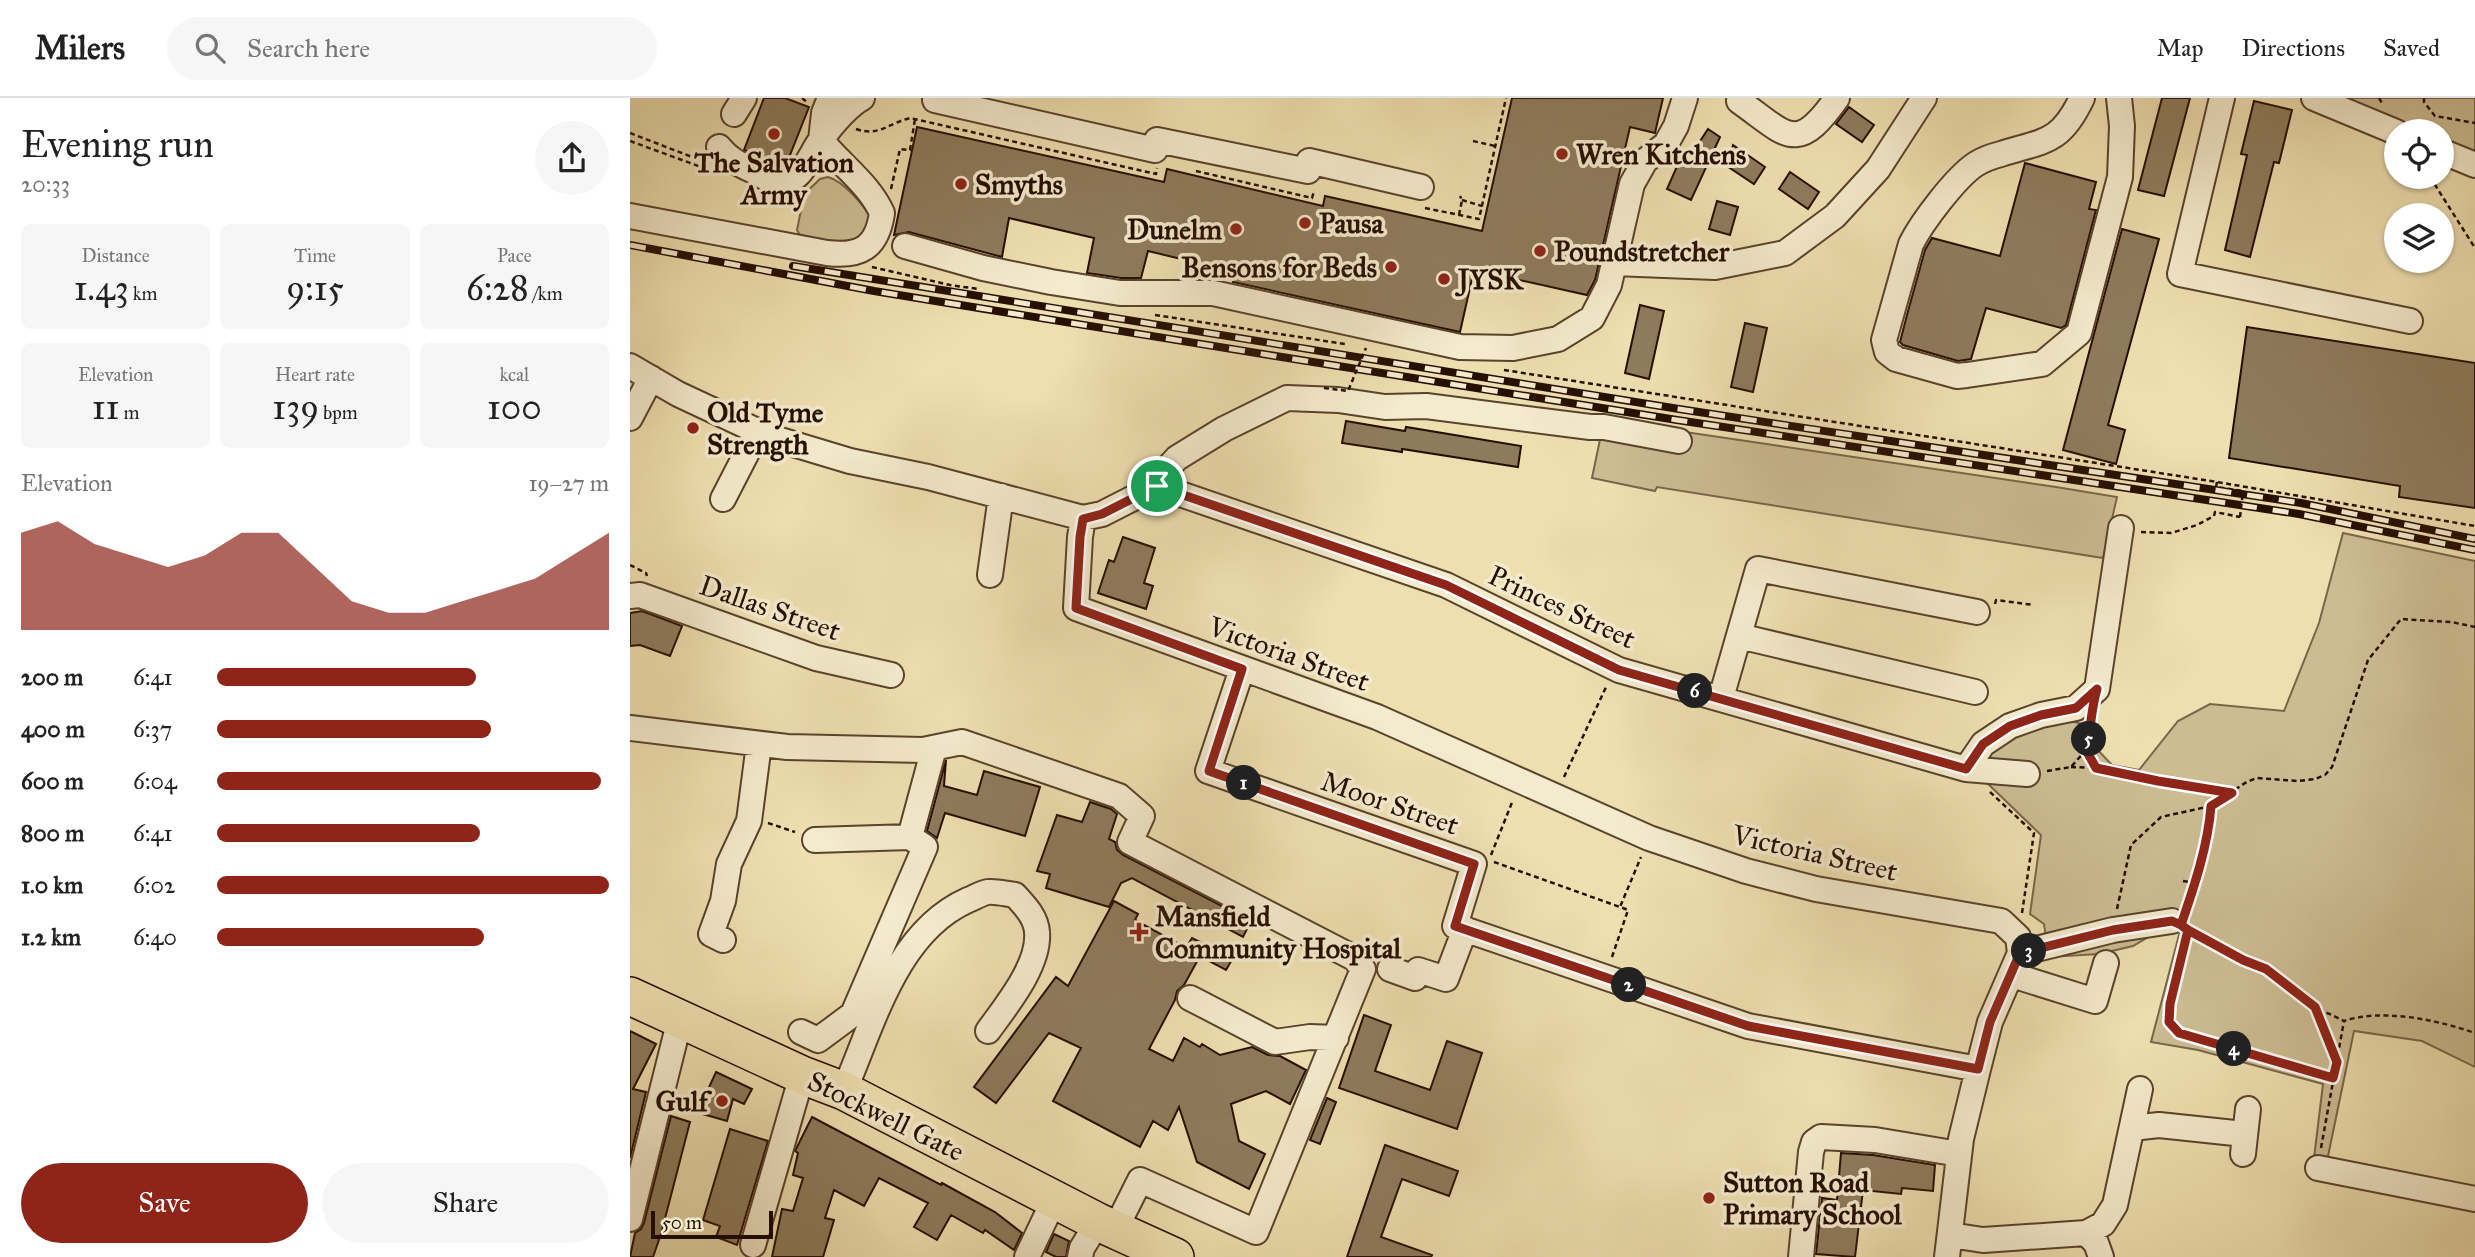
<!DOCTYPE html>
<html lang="en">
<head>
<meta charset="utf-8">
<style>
  body { margin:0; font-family:"IM FELL Great Primer",serif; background:#f6f6f6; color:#222; height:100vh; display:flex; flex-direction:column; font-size:26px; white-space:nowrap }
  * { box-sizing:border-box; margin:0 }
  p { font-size:23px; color:#767676 }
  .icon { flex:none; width:38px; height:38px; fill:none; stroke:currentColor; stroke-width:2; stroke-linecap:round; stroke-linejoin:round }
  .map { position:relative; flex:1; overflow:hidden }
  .sheet { display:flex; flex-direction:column; background:#fff; width:630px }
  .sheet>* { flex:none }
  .controls { position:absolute; left:1754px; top:21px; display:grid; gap:14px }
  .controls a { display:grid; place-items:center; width:70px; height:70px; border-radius:50%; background:#fff; box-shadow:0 2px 5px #0004; font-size:35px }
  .scale { position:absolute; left:21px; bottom:18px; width:122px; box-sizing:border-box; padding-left:7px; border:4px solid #260f00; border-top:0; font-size:19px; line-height:24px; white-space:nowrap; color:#260f00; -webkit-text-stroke:5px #f4eacc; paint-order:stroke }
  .pin { position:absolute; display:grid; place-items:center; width:60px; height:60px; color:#fff; margin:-30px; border:4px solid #fff; border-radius:50%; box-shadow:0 2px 7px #0007 }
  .km { position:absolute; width:35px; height:35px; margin:-18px; border-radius:50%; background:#222; color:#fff; font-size:19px; line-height:35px; text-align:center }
  .round { display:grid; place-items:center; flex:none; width:74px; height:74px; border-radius:37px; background:#f6f6f6 }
  .summary { display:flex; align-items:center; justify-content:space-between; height:119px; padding:0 21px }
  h1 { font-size:38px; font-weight:600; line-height:52px }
  .figures { display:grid; grid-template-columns:repeat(3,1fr); gap:10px; height:119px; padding:7px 21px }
  .figures div { display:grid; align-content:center; border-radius:10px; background:#f6f6f6; text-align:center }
  .figures b { font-size:35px; font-weight:600 }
  .figures small { font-size:19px; font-weight:400 }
  .figures p { font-size:19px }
  .chart { height:196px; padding:14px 21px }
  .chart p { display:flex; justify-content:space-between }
  .chart svg { width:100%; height:126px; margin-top:7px; fill:#8f2418; opacity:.7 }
  .cta { display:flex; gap:14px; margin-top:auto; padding:14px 21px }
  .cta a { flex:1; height:80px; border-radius:42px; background:#8f2418; color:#fff; font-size:28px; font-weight:600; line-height:80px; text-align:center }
  .cta a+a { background:#f6f6f6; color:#222 }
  ul { padding:0 21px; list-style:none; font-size:23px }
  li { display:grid; grid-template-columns:112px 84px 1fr; align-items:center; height:52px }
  li i { height:18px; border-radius:9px; background:#8f2418 }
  header { display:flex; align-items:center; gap:42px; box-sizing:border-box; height:98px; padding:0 35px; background:#fff; border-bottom:2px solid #e0e0e0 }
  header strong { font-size:33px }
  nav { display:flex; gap:38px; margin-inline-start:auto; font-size:24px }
  .search { width:490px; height:63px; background:#f6f6f6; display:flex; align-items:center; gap:18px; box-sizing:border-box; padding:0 24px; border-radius:38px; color:#767676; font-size:26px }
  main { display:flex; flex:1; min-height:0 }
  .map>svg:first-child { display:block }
  .green { fill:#ccbc92; stroke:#796649; stroke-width:2 }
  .building { fill:#8e7b5c; stroke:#260f00; stroke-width:2 }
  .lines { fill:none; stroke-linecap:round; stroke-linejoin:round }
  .minor-casing { stroke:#58432c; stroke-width:28 }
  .highway-casing { stroke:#260f00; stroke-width:40 }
  .path { stroke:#260f00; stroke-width:2.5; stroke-dasharray:5 3.5; stroke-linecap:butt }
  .minor { stroke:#f4eacc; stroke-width:24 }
  .highway { stroke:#eedfb0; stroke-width:37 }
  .rail-casing { stroke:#260f00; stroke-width:8 }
  .rail { stroke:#f4eacc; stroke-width:5; stroke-dasharray:16; stroke-linecap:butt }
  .path-bridge { stroke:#260f00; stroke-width:2.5; stroke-dasharray:5 3.5; stroke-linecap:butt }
  .route-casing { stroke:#fff; stroke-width:14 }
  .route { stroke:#8f2418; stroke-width:9 }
  .poi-dot { fill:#8f2418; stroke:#f4eacc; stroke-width:2.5 }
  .labels { text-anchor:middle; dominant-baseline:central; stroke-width:7; stroke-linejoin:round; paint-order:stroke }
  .poi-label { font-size:28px; font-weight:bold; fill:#260f00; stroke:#f4eacc; text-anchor:start }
  .street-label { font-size:28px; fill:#260f00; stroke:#f4eacc }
</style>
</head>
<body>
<header>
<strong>Milers</strong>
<div class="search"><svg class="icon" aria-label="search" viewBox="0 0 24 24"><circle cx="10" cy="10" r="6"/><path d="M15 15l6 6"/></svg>Search here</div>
<nav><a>Map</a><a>Directions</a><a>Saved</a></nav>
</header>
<main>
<section class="sheet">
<div class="summary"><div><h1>Evening run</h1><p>20:33</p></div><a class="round"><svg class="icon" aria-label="share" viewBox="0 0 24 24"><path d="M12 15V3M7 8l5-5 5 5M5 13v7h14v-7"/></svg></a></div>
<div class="figures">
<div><p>Distance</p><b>1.43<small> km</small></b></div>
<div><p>Time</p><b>9:15</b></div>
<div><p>Pace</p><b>6:28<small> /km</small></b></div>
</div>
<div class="figures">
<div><p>Elevation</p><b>11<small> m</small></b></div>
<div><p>Heart rate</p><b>139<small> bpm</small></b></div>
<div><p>kcal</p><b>100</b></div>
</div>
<div class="chart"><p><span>Elevation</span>19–27 m</p>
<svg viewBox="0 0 160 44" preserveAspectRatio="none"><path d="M0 44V10L10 6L20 14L30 18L40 22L50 18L60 10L70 10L80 22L90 34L100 38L110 38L120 34L130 30L140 26L150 18L160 10V44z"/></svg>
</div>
<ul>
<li><b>200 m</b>6:41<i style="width:66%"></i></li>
<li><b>400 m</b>6:37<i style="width:70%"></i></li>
<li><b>600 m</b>6:04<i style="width:98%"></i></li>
<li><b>800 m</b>6:41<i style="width:67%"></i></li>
<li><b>1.0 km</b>6:02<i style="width:100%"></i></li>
<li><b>1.2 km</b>6:40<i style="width:68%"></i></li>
</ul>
<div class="cta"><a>Save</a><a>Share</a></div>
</section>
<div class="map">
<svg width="1845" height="1159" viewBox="0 0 1845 1159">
  <rect width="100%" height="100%" fill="#eedfb0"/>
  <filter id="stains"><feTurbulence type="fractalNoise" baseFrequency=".00286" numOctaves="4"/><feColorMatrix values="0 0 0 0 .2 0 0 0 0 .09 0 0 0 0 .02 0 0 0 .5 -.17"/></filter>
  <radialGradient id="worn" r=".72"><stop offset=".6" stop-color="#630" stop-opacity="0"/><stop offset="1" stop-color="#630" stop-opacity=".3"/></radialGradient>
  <path class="green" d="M1706 0H1845V58L1811 45V33H1781L1746 19Z
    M198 79C213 83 234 107 242 121L232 141 207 146 170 137 167 132 171 112 153 105 171 99 190 81Z
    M974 322 1426 389 1487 399 1473 460 1027 389 1025 393 962 380Z
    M1713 435 1845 463V969L1792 943 1724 933 1697 1063 1684 1060 1693 986 1568 952 1521 944 1550 833 1534 830 1503 848 1469 856 1419 859 1414 826 1400 816 1411 737 1355 683 1353 665 1362 648 1414 623 1445 624 1471 632 1464 648 1482 667 1509 672 1548 623 1580 606 1654 613 1689 525Z"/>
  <path class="building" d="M134 0H155L179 9 156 67 153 69 114 52Z
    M882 0H1033L1025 35 1000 29 965 182 957 197 844 172 830 234 603 184 605 174 518 153 511 180H491L457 175 464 140 379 120 372 159 279 134 264 137 287 29 534 84 537 71 693 108 695 98 852 133Z
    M1532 0H1560L1534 98 1508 92Z
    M1624 3 1662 12 1649 65 1644 64 1620 159 1595 152 1617 57 1611 56Z
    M1219 9 1244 27 1232 44 1206 26Z
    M1078 31 1090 39 1061 102 1037 91 1052 57 1059 60Z
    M1103 47 1135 69 1124 86 1097 68Z
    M1395 65 1466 84 1459 111 1466 112 1436 227 1431 230 1356 210 1341 261 1328 263 1273 247 1270 244 1277 217 1295 152 1302 140 1370 158Z
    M1160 74 1189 94 1178 111 1149 91Z
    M1087 103 1108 109 1100 137 1079 131Z
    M1492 131 1529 141 1478 327 1495 332 1486 366 1433 352Z
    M1010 207 1034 213 1019 281 995 275Z
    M1115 225 1137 230 1123 294 1101 289Z
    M1617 229 1845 265V410L1769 399 1770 388 1599 360Z
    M716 323 775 333 776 329 891 348 888 369 772 351V354L712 345Z
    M493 439 525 450 514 485 523 488 516 511 468 495 479 462 484 464Z
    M12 513 52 528 40 558 10 547 0 548V515Z
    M316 662 314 688 347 697 354 673 410 689 395 738 315 715 307 740 297 733Z
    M460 704 481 711 487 716 479 741 485 744 487 752 493 757 621 823 613 839 502 780 491 785 479 809 416 790 420 776 407 773 427 717 452 724Z
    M484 803 508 816 505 822 556 850 562 840 603 860 596 872 570 858 554 887 547 893 545 902 519 951 543 963 554 940 570 949 572 946 590 957 622 949 638 957 650 958 676 972 660 1006 636 993 601 1006 609 1043 635 1056 619 1091 567 1064 549 1009 538 1032 523 1023 510 1049 423 1003 451 950 419 935 366 1005 344 989 426 879 438 888Z
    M734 917 761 927 745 973 800 992 817 943 852 955 827 1031 709 990Z
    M0 933 26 946 3 991 16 994 0 1060Z
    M86 974 122 991 114 1006 103 1001 97 1023 62 1013 67 996 75 998Z
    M697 1000 706 1004 690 1046 680 1042Z
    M41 1018 60 1024 31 1136 23 1159H0L5 1135 11 1131 14 1125Z
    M182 1019 311 1087 312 1085 365 1114 392 1135 384 1152 355 1132 353 1135 321 1117 307 1142 284 1129 298 1105 249 1080 234 1108 204 1092 195 1120 204 1122 193 1159H142L152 1111 163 1113 173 1080 163 1077 168 1055 165 1053Z
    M100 1031 138 1043 107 1147 86 1139 90 1128 73 1122Z
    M755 1047 828 1073 819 1098 772 1081 751 1139 802 1157 801 1159H717Z
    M1211 1055 1243 1057 1305 1067 1303 1093 1272 1090 1271 1096 1233 1092 1225 1159 1186 1156 1192 1100 1207 1102Z
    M424 1136 439 1143 436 1159H426L416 1154Z"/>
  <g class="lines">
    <g class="minor-casing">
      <path id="minor" d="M1452 0C1430 46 1415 42 1371 56 1363 58 1354 61 1346 66 1326 79 1292 124 1281 146L1254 242 1257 254 1266 261 1327 278 1337 277 1412 266 1449 235 1490 79 1492 28 1489 0
        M1592 0 1550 176 1780 223
        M1684 0 1766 34
        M305 2 525 52 527 42 678 73 679 63 791 89
        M1109 3C1157 37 1166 58 1207 0
        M104 16 114 0
        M89 49C101 64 114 68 130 76 136 80 142 85 150 85 171 85 180 57 190 43 201 28 216 9 232 0
        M1811 53 1845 67
        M0 118 197 155C230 159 247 150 252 115 239 86 211 67 191 42L194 15 200 0
        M275 148 353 170 421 184 490 195H583L830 249 883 250 928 241 962 220 979 187 1002 86 1015 63 1036 46 1046 28 1055 0
        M984 165 1085 169 1155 155 1205 118 1248 71 1294 0
        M0 268 48 296 140 339 220 363 298 379 453 420 472 416 527 388 816 487 989 572 1336 671 1397 676
        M0 320 21 280
        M527 388 534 374 547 360 594 331 657 300 708 302 755 309 796 308 960 329H974L1049 343
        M93 401 128 333
        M453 420 450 439 446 510 747 619 1019 740 1116 773 1186 791 1371 823 1388 839 1390 855 1360 924 1348 971 1331 1041 1317 1159
        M360 477 371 398
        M0 498 10 497 186 560 261 577
        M1109 538 1345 594
        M612 571 578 673 844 766 825 828 1118 928 1348 971
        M1091 600 1128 471 1347 514
        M0 630 157 649 293 652 332 644 489 698 512 718 500 744 724 860 733 871 626 1134 510 1082 485 1132
        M1336 671 1353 646 1380 628 1411 617 1446 610 1467 591 1491 430
        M185 742 280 739
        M93 842 81 836 93 803 99 766 119 723 129 646
        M1390 855 1483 832 1542 823
        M760 871 785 880 788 872 816 881 835 831
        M1382 877 1465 903 1476 865
        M560 900 645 944 680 939 706 940
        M171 934 188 942 223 916 295 749 280 739 304 650
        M214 993C243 926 266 834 338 802 344 800 351 795 358 794 366 793 376 796 385 797 395 808 406 819 407 834 410 867 376 908 358 933
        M1502 1030 1529 1027 1614 1036
        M1613 1056 1618 1011
        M1688 1070 1845 1101
        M0 1121 50 921
        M1456 1135 1466 1145 1471 1159
        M1320 1137 1353 1142 1456 1135 1473 1126 1485 1107 1510 991
        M123 1147 172 977
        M397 1159 424 1102
        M450 1159 452 1150 468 1124
        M1171 1159 1181 1054 1184 1044 1191 1039 1245 1042 1329 1056"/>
    </g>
    <g class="highway-casing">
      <path id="highway" d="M0 898 172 977 214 993 468 1124 545 1159"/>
    </g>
    <path class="path" d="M172 0 178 5
      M1749 0 1753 7
      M1794 0V4L1805 18 1845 25
      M226 31C249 39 259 25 280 20L526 76 527 70
      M0 35 75 64
      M0 43 82 73
      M843 43 865 48
      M566 73 682 100 684 93
      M1800 79 1845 150
      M261 91 270 51 280 52 285 21
      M832 102 852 108
      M795 110 849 121 876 0
      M829 117 832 102 830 98
      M242 169 320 187 348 191
      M525 217 715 246
      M874 272 1587 384 1845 428
      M1587 384 1586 389 1613 393
      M1511 434 1541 435 1567 427 1584 418 1585 414 1610 419
      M0 467 16 475 17 478
      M1365 506 1366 502 1404 507
      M1456 652 1466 670
      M1441 669 1466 670 1528 683 1600 695
      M1417 673 1441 669 1456 652 1462 622
      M934 679 977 587
      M1360 694 1404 735 1392 815
      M138 725 165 734
      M861 757 883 702
      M864 764 990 809
      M1553 783 1565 785
      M1557 810 1580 724 1581 708
      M1487 811 1501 747 1531 719 1581 708 1615 685 1626 680 1668 683 1685 681 1695 677 1702 669 1738 562 1771 521 1821 524 1845 529
      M1558 833 1636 871 1685 909 1714 923C1753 910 1807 922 1845 935
      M1557 838 1540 906V924L1549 935 1703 980
      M982 859 998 812 990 809 1011 759
      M1685 909 1706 962
      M1691 1050 1714 923"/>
    <use href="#minor" class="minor"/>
    <use href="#highway" class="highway"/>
    <g class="rail-casing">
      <path id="rail" d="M0 147 244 193 639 257 1047 322 1669 416 1845 452
        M163 168 1049 311 1671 405 1845 441"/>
    </g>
    <use href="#rail" class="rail"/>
    <path class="path-bridge" d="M694 290 718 293 736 250
      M1610 419 1613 393"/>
  </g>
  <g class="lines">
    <g class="route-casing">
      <path id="route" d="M527 388 472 416 453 421 450 439 446 510 612 571 579 673 844 766 825 828 1118 928 1348 971 1360 924 1390 855 1483 832 1542 823 1551 827 1558 832 1613 862 1636 871 1685 909 1707 964 1703 980 1549 935 1539 924 1540 906 1558 832 1551 827C1564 789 1578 748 1581 708L1602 695 1528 683 1466 670 1456 652C1461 631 1461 611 1467 591L1446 610 1411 617 1380 628 1353 646 1336 671 989 572 816 487 527 388"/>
    </g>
    <use href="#route" class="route"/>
  </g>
  <g class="poi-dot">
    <circle cx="144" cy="36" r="7"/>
    <circle cx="932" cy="56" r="7"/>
    <circle cx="331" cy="86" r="7"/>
    <circle cx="675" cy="125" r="7"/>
    <circle cx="606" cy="131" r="7"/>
    <circle cx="910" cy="153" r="7"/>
    <circle cx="761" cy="169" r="7"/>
    <circle cx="814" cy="181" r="7"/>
    <circle cx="63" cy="330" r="7"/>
    <path d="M505.5 823.5h7v7h7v7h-7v7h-7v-7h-7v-7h7z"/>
    <circle cx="92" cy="1003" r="7"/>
    <circle cx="1079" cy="1100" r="7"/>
  </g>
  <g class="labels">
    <g class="poi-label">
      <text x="946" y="56">Wren Kitchens</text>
      <text x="144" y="64" text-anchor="middle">The Salvation<tspan x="144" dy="32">Army</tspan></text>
      <text x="345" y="86">Smyths</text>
      <text x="689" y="125">Pausa</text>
      <text x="592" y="131" text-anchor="end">Dunelm</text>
      <text x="924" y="153">Poundstretcher</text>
      <text x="747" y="169" text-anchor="end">Bensons for Beds</text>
      <text x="828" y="181">JYSK</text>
      <text x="77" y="314">Old Tyme<tspan x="77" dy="32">Strength</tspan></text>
      <text x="525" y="818">Mansfield<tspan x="525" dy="32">Community Hospital</tspan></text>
      <text x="78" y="1003" text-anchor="end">Gulf</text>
      <text x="1093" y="1084">Sutton Road<tspan x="1093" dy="32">Primary School</tspan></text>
    </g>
    <g class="street-label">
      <text transform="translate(932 509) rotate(25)">Princes Street</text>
      <text transform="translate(140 510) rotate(19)">Dallas Street</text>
      <text transform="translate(659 556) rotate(20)">Victoria Street</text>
      <text transform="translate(760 705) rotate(19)">Moor Street</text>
      <text transform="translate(1185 755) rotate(13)">Victoria Street</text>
      <text transform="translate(256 1018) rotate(26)">Stockwell Gate</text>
    </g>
  </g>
  <rect width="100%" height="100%" filter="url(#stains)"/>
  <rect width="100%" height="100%" fill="url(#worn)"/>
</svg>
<div class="controls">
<a><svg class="icon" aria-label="locate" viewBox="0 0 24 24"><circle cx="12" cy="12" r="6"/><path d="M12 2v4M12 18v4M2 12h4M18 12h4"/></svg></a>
<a><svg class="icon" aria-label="layers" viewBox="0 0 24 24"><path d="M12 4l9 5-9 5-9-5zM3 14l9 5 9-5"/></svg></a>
</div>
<div class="scale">50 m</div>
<div class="pin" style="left:527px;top:388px;background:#1e9e55"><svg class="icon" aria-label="arrive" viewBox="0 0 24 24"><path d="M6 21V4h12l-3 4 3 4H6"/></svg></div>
<b class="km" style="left:614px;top:685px">1</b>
<b class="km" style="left:999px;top:887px">2</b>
<b class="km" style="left:1399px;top:853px">3</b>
<b class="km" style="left:1604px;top:951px">4</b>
<b class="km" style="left:1459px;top:641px">5</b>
<b class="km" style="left:1065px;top:593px">6</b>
</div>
</main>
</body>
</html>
